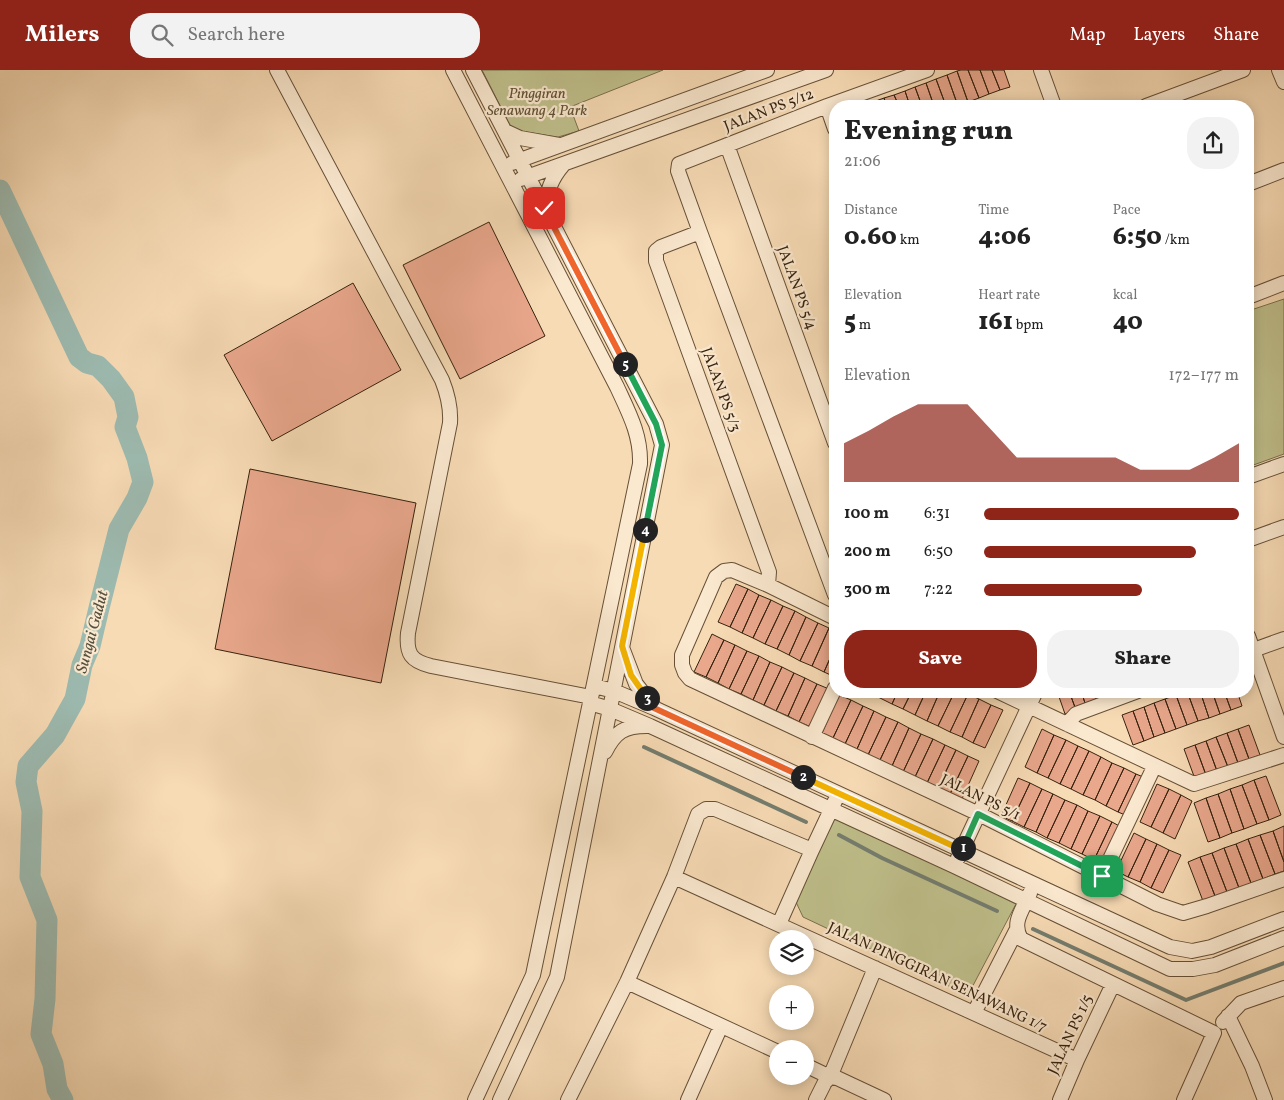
<!DOCTYPE html>
<html lang="en">
<head>
<meta charset="utf-8">
<style>
  body { margin:0; font-family:Vollkorn,serif; background:#f2f2f2; color:#222; height:100vh; display:flex; flex-direction:column; font-size:19px; white-space:nowrap }
  * { box-sizing:border-box; margin:0 }
  p { font-size:16px; color:#767676 }
  .icon { flex:none; width:28px; height:28px; fill:none; stroke:currentColor; stroke-width:2; stroke-linecap:round; stroke-linejoin:round }
  .map { position:relative; flex:1; overflow:hidden }
  .drawer { position:absolute; left:829px; top:30px; width:425px; height:598px; display:flex; flex-direction:column; background:#fff; border-radius:20px; box-shadow:0 2px 12px #0003 }
  .drawer>* { flex:none }
  .buttons { position:absolute; left:769px; top:860px; display:grid; gap:10px }
  .buttons a { display:grid; place-items:center; width:45px; height:45px; border-radius:50%; background:#fff; box-shadow:0 2px 12px #0003; font-size:25px }
  .pin { position:absolute; display:grid; place-items:center; width:42px; height:42px; color:#fff; margin:-21px; border-radius:10px; box-shadow:0 2px 8px #0006 }
  .km { position:absolute; width:25px; height:25px; margin:-12px; border-radius:50%; background:#222; color:#fff; font-size:14px; line-height:25px; text-align:center }
  .round { display:grid; place-items:center; flex:none; width:52px; height:52px; border-radius:20px; background:#f2f2f2 }
  .overview { display:flex; align-items:center; justify-content:space-between; height:85px; padding:0 15px }
  h1 { font-size:28px; font-weight:800; line-height:38px }
  .stats { display:grid; grid-template-columns:repeat(3,1fr); gap:8px; height:85px; padding:5px 15px }
  .stats div { display:grid; align-content:center }
  .stats b { font-size:25px; font-weight:800 }
  .stats small { font-size:14px; font-weight:400 }
  .stats p { font-size:14px }
  .chart { height:140px; padding:10px 15px }
  .chart p { display:flex; justify-content:space-between }
  .chart svg { width:100%; height:90px; margin-top:5px; fill:#8f2418; opacity:.7 }
  .cta { display:flex; gap:10px; margin-top:auto; padding:10px 15px }
  .cta a { flex:1; height:58px; border-radius:20px; background:#8f2418; color:#fff; font-size:20px; font-weight:800; line-height:58px; text-align:center }
  .cta a+a { background:#f2f2f2; color:#222 }
  ul { padding:0 15px; list-style:none; font-size:16px }
  li { display:grid; grid-template-columns:80px 60px 1fr; align-items:center; height:38px }
  li i { height:12px; border-radius:6px; background:#8f2418 }
  header { display:flex; align-items:center; gap:30px; box-sizing:border-box; height:70px; padding:0 25px; background:#8f2418; color:#fff }
  header strong { font-size:24px }
  nav { display:flex; gap:28px; margin-inline-start:auto; font-size:18px }
  .search { width:350px; height:45px; background:#f2f2f2; display:flex; align-items:center; gap:12px; box-sizing:border-box; padding:0 18px; border-radius:20px; color:#767676; font-size:19px }
  .map>svg:first-child { display:block }
  .green { fill:#bfbf8b; stroke:#7a704c }
  .lines { fill:none; stroke-linecap:round; stroke-linejoin:round }
  .stream { stroke:#747d6f; stroke-width:4 }
  .river { stroke:#9dbbb1; stroke-width:21 }
  .building { fill:#e9a78c; stroke:#36210d }
  .minor-casing { stroke:#665037; stroke-width:16 }
  .minor { stroke:#fae8cf; stroke-width:14 }
  .split-1-casing { stroke:#fff; stroke-width:10 }
  .split-2-casing { stroke:#fff; stroke-width:10 }
  .split-3-casing { stroke:#fff; stroke-width:10 }
  .split-4-casing { stroke:#fff; stroke-width:10 }
  .split-5-casing { stroke:#fff; stroke-width:10 }
  .split-6-casing { stroke:#fff; stroke-width:10 }
  .split-1 { stroke:#22a559; stroke-width:6 }
  .split-2 { stroke:#f5b400; stroke-width:6 }
  .split-3 { stroke:#f0652b; stroke-width:6 }
  .split-4 { stroke:#f5b400; stroke-width:6 }
  .split-5 { stroke:#22a559; stroke-width:6 }
  .split-6 { stroke:#f0652b; stroke-width:6 }
  .labels { text-anchor:middle; dominant-baseline:central; stroke-width:4.5; stroke-linejoin:round; paint-order:stroke }
  .park-label { font-size:15px; font-style:italic; fill:#5f5033; stroke:#fae8cf }
  .street-label { font-size:15px; fill:#36210d; stroke:#fae8cf }
  .water-label { font-size:16px; font-style:italic; fill:#554f3e; stroke:#fae8cf }
</style>
</head>
<body>
<header>
<strong>Milers</strong>
<div class="search"><svg class="icon" aria-label="search" viewBox="0 0 24 24"><circle cx="10" cy="10" r="6"/><path d="M15 15l6 6"/></svg>Search here</div>
<nav><a>Map</a><a>Layers</a><a>Share</a></nav>
</header>
<div class="map">
<svg width="1284" height="1030" viewBox="0 0 1284 1030">
  <rect width="100%" height="100%" fill="#f7dbb5"/>
  <filter id="stains"><feTurbulence type="fractalNoise" baseFrequency=".004" numOctaves="4"/><feColorMatrix values="0 0 0 0 .2 0 0 0 0 .09 0 0 0 0 .02 0 0 0 .5 -.17"/></filter>
  <radialGradient id="worn" r=".72"><stop offset=".6" stop-color="#630" stop-opacity="0"/><stop offset="1" stop-color="#630" stop-opacity=".3"/></radialGradient>
  <path class="green" d="M482 0H663L570 37 579 61 558 67 519 61 510 55Z
    M1284 229V384L1248 397V241Z
    M834 747 1017 832 968 925 803 847 796 832Z"/>
  <g class="lines">
    <path class="stream" d="M644 677 806 752
      M839 765 882 788 997 841
      M1033 859 1186 930 1284 893"/>
    <path class="river" d="M0 120 79 287 87 293 98 296 111 309 124 327 128 347 125 357 137 388 143 412 137 428 119 459 99 538 90 576 82 595 75 629 55 665 28 696 26 712 32 741 30 807 47 850 45 929 41 964 53 994 57 1019 63 1030"/>
  </g>
  <path class="building" d="M961 0H968L979 28 968 32 957 1Z
    M968 0H980L989 24 979 28Z
    M980 0H992L1000 20 989 24Z
    M992 0H1004L1010 17 1000 20Z
    M957 1 968 32 958 36 947 5Z
    M947 5 958 36H946L936 9Z
    M936 9 946 36H934L926 13Z
    M926 13 934 36H922L915 17Z
    M915 17 922 36H910L905 21Z
    M905 21 910 36H899L894 25Z
    M894 25 899 36H887L884 28Z
    M884 28 887 36H875L873 32Z
    M489 152 545 266 460 309 403 195Z
    M353 213 401 300 272 371 224 285Z
    M250 399 416 433 381 613 215 579Z
    M736 514 748 519 730 557 718 552Z
    M748 519 759 525 742 563 730 557Z
    M759 525 771 530 753 568 742 563Z
    M771 530 783 536 765 574 753 568Z
    M783 536 795 541 777 579 765 574Z
    M795 541 806 547 789 585 777 579Z
    M806 547 818 553 800 591 789 585Z
    M818 553 829 558 812 596 800 591Z
    M829 558 835 561V577L824 602 812 596Z
    M712 564 724 570 706 607 694 602Z
    M724 570 735 575 718 613 706 607Z
    M735 575 747 581 729 619 718 613Z
    M835 577V607L824 602Z
    M747 581 759 586 741 624 729 619Z
    M759 586 770 592 753 630 741 624Z
    M770 592 782 597 764 635 753 630Z
    M782 597 794 603 776 641 764 635Z
    M794 603 805 608 788 646 776 641Z
    M805 608 817 614 799 652 788 646Z
    M817 614 829 619 811 657 799 652Z
    M869 621H883L880 628 868 623Z
    M883 621H898L892 634 880 628Z
    M898 621H912L903 639 892 634Z
    M912 621H926L915 645 903 639Z
    M926 621H940L927 651 915 645Z
    M940 621H955L938 656 927 651Z
    M955 621H963L968 624 950 662 938 656Z
    M1057 621H1069L1076 640 1065 644Z
    M1069 621H1081L1086 636 1076 640Z
    M1081 621H1093L1097 632 1086 636Z
    M1093 621H1105L1107 628 1097 632Z
    M1187 621H1200L1209 648 1198 651Z
    M1187 621 1198 651 1187 655 1176 625Z
    M1200 621H1212L1220 644 1209 648Z
    M1212 621H1224L1231 640 1220 644Z
    M1224 621H1237L1242 636 1231 640Z
    M968 624 979 629 962 667 950 662Z
    M839 625 851 630 833 668 822 663Z
    M1176 625 1187 655 1176 659 1165 629Z
    M979 629 991 635 973 673 962 667Z
    M1165 629 1176 659 1165 663 1154 633Z
    M851 630 863 636 845 674 833 668Z
    M1154 633 1165 663 1154 667 1144 637Z
    M991 635 1003 640 985 678 973 673Z
    M863 636 874 641 857 679 845 674Z
    M1144 637 1154 667 1144 671 1133 641Z
    M874 641 886 647 868 685 857 679Z
    M1133 641 1144 671 1133 675 1122 645Z
    M886 647 898 652 880 690 868 685Z
    M898 652 909 658 892 696 880 690Z
    M1249 655 1260 685 1249 689 1238 659Z
    M909 658 921 664 903 702 892 696Z
    M1042 659 1054 665 1037 703 1025 697Z
    M1238 659 1249 689 1238 693 1227 663Z
    M1227 663 1238 693 1228 697 1216 667Z
    M921 664 933 669 915 707 903 702Z
    M1054 665 1066 670 1048 708 1037 703Z
    M1216 667 1228 697 1217 701 1206 671Z
    M933 669 945 675 927 713 915 707Z
    M1066 670 1078 676 1060 714 1048 708Z
    M1206 671 1217 701 1206 705 1195 675Z
    M945 675 956 680 938 718 927 713Z
    M1195 675 1206 705 1195 709 1184 679Z
    M1078 676 1089 681 1071 719 1060 714Z
    M956 680 968 686 950 724 938 718Z
    M1089 681 1101 687 1083 725 1071 719Z
    M968 686 979 691 962 729 950 724Z
    M1101 687 1112 693 1095 730 1083 725Z
    M1112 693 1124 698 1106 736 1095 730Z
    M1124 698 1136 704 1118 742 1106 736Z
    M1136 704 1148 709 1130 747 1118 742Z
    M1266 706 1281 745 1269 750 1254 710Z
    M1018 708 1030 713 1012 751 1001 746Z
    M1254 710 1269 750 1257 754 1242 715Z
    M1030 713 1042 719 1024 757 1012 751Z
    M1157 714 1169 719 1151 757 1140 752Z
    M1242 715 1257 754 1244 759 1230 719Z
    M1042 719 1053 724 1036 762 1024 757Z
    M1169 719 1181 725 1163 763 1151 757Z
    M1230 719 1244 759 1232 763 1218 724Z
    M1053 724 1065 730 1047 768 1036 762Z
    M1218 724 1232 763 1220 768 1206 728Z
    M1181 725 1192 731 1175 769 1163 763Z
    M1206 728 1220 768 1208 772 1194 733Z
    M1065 730 1077 735 1059 773 1047 768Z
    M1077 735 1088 741 1071 779 1059 773Z
    M1088 741 1100 746 1082 784 1071 779Z
    M1100 746 1112 752 1094 790 1082 784Z
    M1112 752 1123 758 1106 796 1094 790Z
    M1284 756V792L1273 761Z
    M1273 761 1284 792V801L1275 804 1260 765Z
    M1134 763 1146 769 1128 807 1116 801Z
    M1260 765 1275 804 1263 809 1248 769Z
    M1146 769 1157 774 1140 812 1128 807Z
    M1248 769 1263 809 1251 813 1236 774Z
    M1157 774 1169 780 1151 818 1140 812Z
    M1236 774 1251 813 1239 818 1224 778Z
    M1224 778 1239 818 1227 822 1212 783Z
    M1169 780 1181 785 1163 823 1151 818Z
    M1212 783 1227 822 1215 826 1200 787Z
    M1200 787 1215 826 1203 831 1188 792Z"/>
  <g class="lines">
    <g class="minor-casing">
      <path id="minor" d="M277 0 442 310C448 325 451 337 450 353L408 563C406 584 411 591 431 596L591 627
        M453 0 617 317C629 343 641 365 640 394L533 905 475 1030
        M473 0 656 354 662 375 557 907 500 1030
        M1041 0 1054 36
        M1279 0 1284 12
        M827 36 835 59
        M1146 36 1243 0
        M505 61 520 68 559 75
        M727 75 835 373
        M512 93 767 0
        M521 109 826 0
        M1248 114 1284 100
        M545 139C547 121 551 109 563 95
        M700 162 661 177 656 181V191L769 502 768 515
        M1248 227 1284 213
        M1248 407 1284 394
        M1248 470 1284 457
        M835 525 700 162 678 101 679 94 827 36 927 0
        M835 548 768 515 732 500 724 501 716 507 682 585V595L685 603 690 609 979 744 1157 834 1183 843 1207 836 1284 809
        M1248 566 1284 667
        M623 580 636 614 654 637
        M1248 582 1284 569
        M594 616 614 621 654 638 1170 877 1192 881 1211 877 1284 849
        M997 621 1194 714 1284 685
        M590 633 610 639 650 656 954 796 1170 899H1193L1215 895 1284 868
        M1067 654 1076 644 1138 621
        M812 667 835 618
        M605 682C615 662 624 656 647 656
        M812 780 835 731
        M958 788 1036 621
        M1102 806 1154 697
        M674 807 1077 990
        M1030 823C1023 840 1011 852 1021 869L1214 963 1184 1030
        M627 912 778 982
        M974 943 1016 861
        M1228 946 1252 996 1265 1030
        M1223 952 1241 933 1284 918
        M805 995 830 1007 837 1008 884 1030
        M568 1030 627 912 674 807 698 744 706 739H715L812 780 779 854
        M688 1030 721 956
        M816 1030 825 1012 830 1007 875 898
        M1060 1030 1077 990 1113 914"/>
    </g>
    <use href="#minor" class="minor"/>
  </g>
  <g class="lines">
    <g class="split-1-casing">
      <path id="split-1" d="M963 778 978 744 1102 806"/>
    </g>
    <g class="split-2-casing">
      <path id="split-2" d="M803 707 962 780 963 778"/>
    </g>
    <g class="split-3-casing">
      <path id="split-3" d="M647 628 654 638 803 707"/>
    </g>
    <g class="split-4-casing">
      <path id="split-4" d="M645 460 622 576 631 605 647 628"/>
    </g>
    <g class="split-5-casing">
      <path id="split-5" d="M625 294 656 354 662 375 645 460"/>
    </g>
    <g class="split-6-casing">
      <path id="split-6" d="M544 138 625 294"/>
    </g>
    <use href="#split-1" class="split-1"/>
    <use href="#split-2" class="split-2"/>
    <use href="#split-3" class="split-3"/>
    <use href="#split-4" class="split-4"/>
    <use href="#split-5" class="split-5"/>
    <use href="#split-6" class="split-6"/>
  </g>
  <g class="labels">
    <g class="park-label">
      <text x="537" y="24">Pinggiran<tspan x="537" dy="17">Senawang 4 Park</tspan></text>
    </g>
    <g class="street-label">
      <text transform="translate(769 41) rotate(-21)">JALAN PS 5/12</text>
      <text transform="translate(796 218) rotate(70)">JALAN PS 5/4</text>
      <text transform="translate(720 320) rotate(70)">JALAN PS 5/3</text>
      <text transform="translate(980 728) rotate(26)">JALAN PS 5/1</text>
      <text transform="translate(937 908) rotate(25)">JALAN PINGGIRAN SENAWANG 1/7</text>
      <text transform="translate(1071 965) rotate(-65)">JALAN PS 1/5</text>
    </g>
    <g class="water-label">
      <text transform="translate(93 562) rotate(-75)">Sungai Gadut</text>
    </g>
  </g>
  <rect width="100%" height="100%" filter="url(#stains)"/>
  <rect width="100%" height="100%" fill="url(#worn)"/>
</svg>
<div class="buttons">
<a><svg class="icon" aria-label="layers" viewBox="0 0 24 24"><path d="M12 4l9 5-9 5-9-5zM3 14l9 5 9-5"/></svg></a>
<a>+</a>
<a>−</a>
</div>
<div class="pin" style="left:1102px;top:806px;background:#1e9e55"><svg class="icon" aria-label="arrive" viewBox="0 0 24 24"><path d="M6 21V4h12l-3 4 3 4H6"/></svg></div>
<div class="pin" style="left:544px;top:138px;background:#d93025"><svg class="icon" aria-label="check" viewBox="0 0 24 24"><path d="M5 12l5 5 9-10"/></svg></div>
<b class="km" style="left:963px;top:778px">1</b>
<b class="km" style="left:803px;top:707px">2</b>
<b class="km" style="left:647px;top:628px">3</b>
<b class="km" style="left:645px;top:460px">4</b>
<b class="km" style="left:625px;top:294px">5</b>
<section class="drawer">
<div class="overview"><div><h1>Evening run</h1><p>21:06</p></div><a class="round"><svg class="icon" aria-label="share" viewBox="0 0 24 24"><path d="M12 15V3M7 8l5-5 5 5M5 13v7h14v-7"/></svg></a></div>
<div class="stats">
<div><p>Distance</p><b>0.60<small> km</small></b></div>
<div><p>Time</p><b>4:06</b></div>
<div><p>Pace</p><b>6:50<small> /km</small></b></div>
</div>
<div class="stats">
<div><p>Elevation</p><b>5<small> m</small></b></div>
<div><p>Heart rate</p><b>161<small> bpm</small></b></div>
<div><p>kcal</p><b>40</b></div>
</div>
<div class="chart"><p><span>Elevation</span>172–177 m</p>
<svg viewBox="0 0 160 44" preserveAspectRatio="none"><path d="M0 44V25L10 19L20 12L30 6L40 6L50 6L60 19L70 32L80 32L90 32L100 32L110 32L120 38L130 38L140 38L150 32L160 25V44z"/></svg>
</div>
<ul>
<li><b>100 m</b>6:31<i style="width:100%"></i></li>
<li><b>200 m</b>6:50<i style="width:83%"></i></li>
<li><b>300 m</b>7:22<i style="width:62%"></i></li>
</ul>
<div class="cta"><a>Save</a><a>Share</a></div>
</section>
</div>
</body>
</html>
